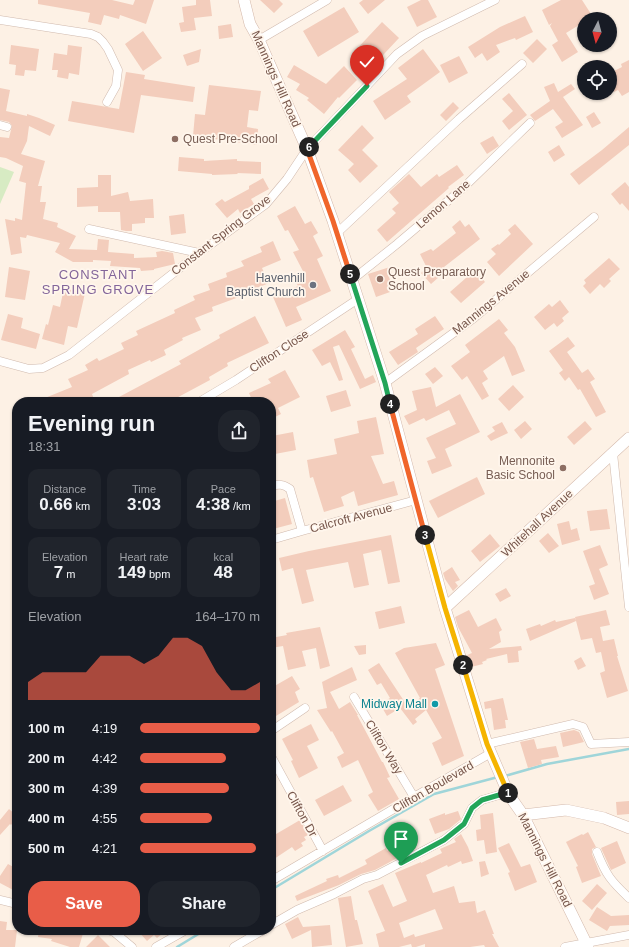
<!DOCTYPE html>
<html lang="en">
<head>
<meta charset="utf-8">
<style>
  body { margin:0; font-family:Helvetica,sans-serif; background:#20242c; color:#f1f3f6; height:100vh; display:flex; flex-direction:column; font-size:15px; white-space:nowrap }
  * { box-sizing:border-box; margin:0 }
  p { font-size:13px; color:#9ea1a6 }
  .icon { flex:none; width:22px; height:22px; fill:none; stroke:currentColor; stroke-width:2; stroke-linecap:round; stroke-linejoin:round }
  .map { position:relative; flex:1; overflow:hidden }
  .details { position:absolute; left:12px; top:397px; width:264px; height:538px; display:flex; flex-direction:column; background:#171b24; border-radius:16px; box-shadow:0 1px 3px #0004 }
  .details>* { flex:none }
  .needle { width:26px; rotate:186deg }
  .tools { position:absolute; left:577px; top:12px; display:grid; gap:8px }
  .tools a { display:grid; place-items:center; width:40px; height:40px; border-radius:50%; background:#171b24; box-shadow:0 1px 3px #0004; font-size:20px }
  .pin { position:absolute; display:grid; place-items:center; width:34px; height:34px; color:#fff; margin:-41px -17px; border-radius:50% 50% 50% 0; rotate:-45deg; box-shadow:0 0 4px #0007 }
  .pin .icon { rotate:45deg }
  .km { position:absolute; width:20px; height:20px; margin:-10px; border-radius:50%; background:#222; color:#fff; font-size:11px; line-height:20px; text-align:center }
  .round { display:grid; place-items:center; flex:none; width:42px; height:42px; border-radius:16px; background:#20242c }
  .head { display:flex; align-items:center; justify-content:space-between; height:68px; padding:0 16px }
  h1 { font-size:22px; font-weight:800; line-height:30px }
  .figures { display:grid; grid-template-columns:repeat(3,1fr); gap:6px; height:68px; padding:4px 16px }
  .figures div { display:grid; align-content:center; border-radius:10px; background:#20242c; text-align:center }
  .figures b { font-size:17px; font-weight:800 }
  .figures small { font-size:11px; font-weight:400 }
  .figures p { font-size:11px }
  .chart { height:112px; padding:8px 16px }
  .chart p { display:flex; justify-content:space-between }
  .chart svg { width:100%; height:72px; margin-top:4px; fill:#e85d48; opacity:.7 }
  .primary-button { display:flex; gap:8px; margin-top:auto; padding:8px 16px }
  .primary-button a { flex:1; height:46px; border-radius:16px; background:#e85d48; color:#fff; font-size:16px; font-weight:800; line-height:46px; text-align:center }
  .primary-button a+a { background:#20242c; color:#f1f3f6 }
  ul { padding:0 16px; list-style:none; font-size:13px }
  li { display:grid; grid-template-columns:64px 48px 1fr; align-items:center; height:30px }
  li i { height:10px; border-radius:5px; background:#e85d48 }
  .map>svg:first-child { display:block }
  .green { fill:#d7ebc3 }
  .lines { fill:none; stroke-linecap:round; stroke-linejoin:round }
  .stream { stroke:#9fd5d9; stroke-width:2.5 }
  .building { fill:#f3cdbc; fill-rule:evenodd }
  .street-casing { stroke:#d0baae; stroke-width:9 }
  .secondary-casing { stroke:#d4b9ab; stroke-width:12 }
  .street { stroke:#fff; stroke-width:8 }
  .secondary { stroke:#fff; stroke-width:11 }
  .split-1-casing { stroke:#fff; stroke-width:8 }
  .split-2-casing { stroke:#fff; stroke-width:8 }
  .split-3-casing { stroke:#fff; stroke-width:8 }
  .split-4-casing { stroke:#fff; stroke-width:8 }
  .split-5-casing { stroke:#fff; stroke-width:8 }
  .split-6-casing { stroke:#fff; stroke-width:8 }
  .split-7-casing { stroke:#fff; stroke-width:8 }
  .split-1 { stroke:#22a559; stroke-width:5 }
  .split-2 { stroke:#f5b400; stroke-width:5 }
  .split-3 { stroke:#f5b400; stroke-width:5 }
  .split-4 { stroke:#f0652b; stroke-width:5 }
  .split-5 { stroke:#22a559; stroke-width:5 }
  .split-6 { stroke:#f0652b; stroke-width:5 }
  .split-7 { stroke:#22a559; stroke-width:5 }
  .education-dot { fill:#8d6e63; stroke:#fff6ec; stroke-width:1.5 }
  .worship-dot { fill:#6b7280; stroke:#fff6ec; stroke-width:1.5 }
  .culture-dot { fill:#0f9aa8; stroke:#fff6ec; stroke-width:1.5 }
  .labels { text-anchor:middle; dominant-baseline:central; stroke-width:3.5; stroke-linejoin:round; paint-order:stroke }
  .street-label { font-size:12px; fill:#76554a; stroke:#fff6ec }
  .education-label { font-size:12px; fill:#785e54; stroke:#fff6ec; text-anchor:start }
  .worship-label { font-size:12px; fill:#5b616d; stroke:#fff6ec; text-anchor:end }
  .culture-label { font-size:12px; fill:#0d838f; stroke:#fff6ec; text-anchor:end }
  .neighbourhood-label { font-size:13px; letter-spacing:1px; fill:#83659a; stroke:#fff6ec }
</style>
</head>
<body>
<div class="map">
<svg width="629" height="947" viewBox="0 0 629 947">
  <rect width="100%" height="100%" fill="#fdf1e5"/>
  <path class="green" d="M0 167 14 172 0 204Z"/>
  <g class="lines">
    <path class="stream" d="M505 776 547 764 629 749
      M271 890 369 831 434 794 498 777
      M177 947 205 930"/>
  </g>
  <path class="building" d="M38 0H112L133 5 135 0H154L146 24 120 15 119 19 104 15 101 25 88 22 90 13 38 4Z
    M196 0H210L212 16 194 18 196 30 181 32 179 23 184 22 182 7 196 5Z
    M260 0H279L283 4 274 13Z
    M363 0H385L368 14 359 3Z
    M421 0H428L437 17 417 27 407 7Z
    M561 0H582L593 17 589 19H584V22L566 33 578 52 562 62 552 45 558 41 550 26 552 23 549 25 542 10Z
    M344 7 359 32 318 57 303 31Z
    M525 16 533 32 516 40 515 38 496 45 500 52 487 61 482 53 475 58 468 47 500 27Z
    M382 22 399 38 370 69 353 53Z
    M231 24 233 37 219 39 218 26Z
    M143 31 162 58 143 71 125 44Z
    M537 39 547 49 533 63 523 53Z
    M11 45 39 49 36 71 25 70 24 76 15 75 16 65 9 64Z
    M68 45 82 47 79 75 69 73 68 79 57 77 58 70H52L54 53 67 55Z
    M201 49 199 62 187 66 183 55Z
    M423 49 440 72 407 96 411 102 385 120 373 101 407 79 398 68Z
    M459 56 468 73 449 83 440 65Z
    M629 60V92L622 96 618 90 614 92 610 84V73L622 67 621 64Z
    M294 65 326 84 344 66 357 80 339 98 338 97 324 114 307 100 309 98 296 90 300 84 287 77Z
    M126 72 145 75 144 79 195 87 193 102 141 95 134 133 68 121 72 101 119 109Z
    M554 83 558 92 571 84 575 89 563 97 583 125 562 138 555 127 563 122 553 109 535 121 530 115 550 101 544 87Z
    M209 85 261 91 258 111 249 110 247 127 258 129 257 145 193 136 195 114 205 115Z
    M0 88 10 90 6 111 27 116V114L39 118 55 125 50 136 29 126 27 141 21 154 45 161 38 186H42L40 202H46L43 219 58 223 57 227 76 236 69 249 97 250 98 239 109 240 108 252 134 254V258L157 257 156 252 162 251 173 253 175 264 154 269V270L141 271 140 268 110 266 111 261 93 260V262H73L55 252 60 243 27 235 26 238 20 237 22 253 11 255 5 219 15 221V218L22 220 26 183 19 181 23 166 6 158 0 157V137L9 138 12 126 9 122 0 120Z
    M509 93 527 115 509 130 502 121 513 111 502 99Z
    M453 102 459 108 446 121 440 115Z
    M594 112 601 123 592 128 586 117Z
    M362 125 374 138 362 150 378 166 360 183 348 170 354 164 338 150Z
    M629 127V145L579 185 570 174 602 150Z
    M493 136 499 146 487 154 480 143Z
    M559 145 565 155 554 162 548 152Z
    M179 157 204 159V161L237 159V161L261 162V174L237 173 238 174 212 175V174L178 171Z
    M457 165 464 175 448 187 449 188 387 242 377 230 396 213 392 209 399 203 389 192 409 174 421 187 437 174 439 177Z
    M98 175H111V196L128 192 130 201 153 199 154 218H145V223L132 224V231H126L121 230 120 212H98V206L77 207V188L98 187Z
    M263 178 269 189 251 199 254 204 240 213 238 209 227 218 215 204 222 199 225 202 249 189V186Z
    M625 182 629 187V211L622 203 620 205 611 194Z
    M295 206 305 224 311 221 318 233 313 236 323 256 317 259 331 291 296 307 302 320 286 327 273 297 298 286 295 280 305 275 293 252 299 250 288 230 285 231 277 216Z
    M184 214 186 233 171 235 169 216Z
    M460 220 465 227 469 224 480 239 444 267 447 270 431 284 421 273 427 268 420 254 431 249 433 251 456 233 452 227Z
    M515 224 533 244 499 276 487 262 496 254 491 249 498 244 499 245 511 234 508 230Z
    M273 241 281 260 262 268 269 283 250 291V293L212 307 213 311 195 318 201 330 182 338 183 340 164 350 166 355 151 362 150 360 128 370 129 374 92 394 95 402H35L72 387 68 379 88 370 85 365 97 358 99 361 124 349 121 343 138 335 136 331 175 313 174 310 195 300 193 296 210 290 208 284 227 277 226 273 244 266 241 261 262 252 260 247Z
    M609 258 620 269 609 279 611 281 604 288 600 284 590 294 583 286 586 283 584 280Z
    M9 267 30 271 25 300 5 297Z
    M390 267 392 274 388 275 391 282 387 283 390 292 376 297 368 274Z
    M475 270 485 282 461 303 450 292Z
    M64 288 85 293 77 328 68 326 64 345 42 339 46 324 48 325 53 305 60 307Z
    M560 300 569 312 562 318 564 321 557 327 554 323 545 330 534 317 549 304 552 307Z
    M8 314 23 318 21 328 40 334 36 349 1 340Z
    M255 316 269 343 227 363 228 366 209 377 210 380 169 402H121L119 397 181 364 179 361 220 338 219 335Z
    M435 316 444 329 416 348 418 352 398 365 389 352 418 334 415 329Z
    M499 319 508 330 504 333 515 347 525 371 512 376 504 356 483 371 488 379 482 383 489 396 482 400 467 376 462 380 451 366 470 352 465 345Z
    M345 330 355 347 351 349 365 379 373 375 376 382 360 389 339 345 333 347 343 380 339 381 330 362 322 366 312 350Z
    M568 337 575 346 567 352 582 373 588 369 595 379 590 382 606 412 596 417 580 389 578 390 569 377 565 381 559 373 563 370 549 351Z
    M435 367 443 376 433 384 425 374Z
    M285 370 300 397 278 408 281 414 271 419V402H253L249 393 271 383 268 379Z
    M513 385 524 397 509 411 498 399Z
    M431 387 436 407 460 394 480 432 445 449 452 466 432 474 427 461 436 458 426 438 456 424 449 410 426 421 424 418 409 425 404 416 417 410 412 391Z
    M346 390 351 406 331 412 326 396Z
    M376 417 384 454 371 456 383 484 394 481 398 495 358 506 354 491 341 497 344 506 324 512 313 477 310 478 307 460 337 454 334 439 359 433 357 421Z
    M525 421 532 429 521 439 514 430Z
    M585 421 592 429 574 445 567 437Z
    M502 422 508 433 491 441 487 436 495 431 492 427Z
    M293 432 296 450 275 454 272 436Z
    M477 477 485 494 438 518 429 501Z
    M285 498 292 524 273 529 271 523V502Z
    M607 509 610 529 590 531 587 511Z
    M569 521 571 530 577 528 580 540 562 545 557 524Z
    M548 533 559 546 549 553 539 541Z
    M490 534 500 546 480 562 471 551Z
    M391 535 400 582 388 584 381 550 363 554 369 585 354 588 348 562 306 570 314 601 302 604 293 568 282 571 279 558 309 551Z
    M600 545 608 565 599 569 609 594 594 600 589 586 595 584 583 551Z
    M452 567 460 580 455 582 458 586 453 591 445 579 443 573Z
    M506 588 511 596 500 602 495 594Z
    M401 606 405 623 379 629 375 612Z
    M469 610 478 627 496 618 502 630 499 632 501 642 489 649 521 646 522 650 518 651 519 662 508 663 507 654 486 659 487 660 482 662 483 664 471 667 467 655 472 653 458 627 455 617Z
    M606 610 610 625 600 627 603 641 614 639 618 656H617L628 691 607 698 600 673 605 671 601 652 596 653 592 638 581 640 575 617Z
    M575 618 576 621 530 641 526 629 540 624 541 626 555 620 556 622Z
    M320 627 330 666 320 669 316 648 302 651 306 666 288 670 283 646 271 648V638L287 635 286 633Z
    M436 643 445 665 435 669 464 756 442 766 432 743 442 738 426 710 415 719 417 722 413 725 400 708 387 716 380 704 390 698 381 683 377 685 368 670 379 663 408 707 420 698 395 653 404 648Z
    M366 645V654L359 655 354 646Z
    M581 657 586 666 578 670 574 661Z
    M352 667 357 680 330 692 339 709 350 702 358 715H357L382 762H383L390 777 387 778 399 799 378 811 368 795 373 792 358 760 342 768 337 757 344 753 332 731 331 732 317 710 327 708 322 682Z
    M292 676 300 689 295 692 299 702 271 719V688Z
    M503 698 508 720H505L506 728 494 730 491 708 485 709 484 702Z
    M311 724 319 740 307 746 318 768 299 778 291 761 293 760 282 739Z
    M574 730 579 732 584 742 563 747 560 733Z
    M534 739 537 749 556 746 559 757 541 760 542 764 528 768 520 742Z
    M343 785 352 801 324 816 315 800Z
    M629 801V814L617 815 616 802Z
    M9 809 17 816V818L11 825 10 824 0 835V820Z
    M458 811 461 819 460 820 449 829 435 834 429 819 445 813V815Z
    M493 813 497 852 486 854 484 840 477 841 476 830 481 829 480 815Z
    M300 820 308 835 304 837 306 840 301 843 303 846 295 851 292 847 271 861V837Z
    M588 832 596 847 592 849V854L601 876 582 883 576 867 578 866 566 842 582 834 583 835Z
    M461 834 468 847 473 861 462 864 461 861 448 867 447 865 426 875 433 893 454 886 459 903 475 901 477 913 485 910 494 934H492L499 947H485L484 945 470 947H425V944L416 947H412L411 944 399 947H379L376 934 385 931 368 891 383 884 393 907 407 901 395 873 421 862V863L442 853 440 849 456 842 454 839ZM435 909 443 929 415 937 414 934 404 938 399 923Z
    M409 837 416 848 375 870 361 874 339 885 297 901 295 896 327 881 326 879 338 875 339 878 367 864 365 860 386 848 387 851Z
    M617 841 626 863 611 870 601 848Z
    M509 843 521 867 530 864 537 882 515 891 508 873 510 872 498 848Z
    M485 861 489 874 481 877 479 862Z
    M8 864 17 869V892L0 883V876Z
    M597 884 607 893 592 910 582 901Z
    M351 896 355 920H357L363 944 346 947 338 898Z
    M597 907 611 916 629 915V925L610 926 607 931 589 920Z
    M298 917 303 927 330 925 332 945 312 947 311 930 292 939 285 924Z
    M0 921 7 922 6 930H17L15 947H0Z
    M39 930H84L79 947H70L51 941 52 939 38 937Z
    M137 930H167L157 938 154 935 147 941Z
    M98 935 110 947H86Z"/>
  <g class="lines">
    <g class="street-casing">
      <path id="street" d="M0 20 91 34 98 37 103 42 108 49 118 70 116 86 107 102
        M259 40 327 0
        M0 125 7 127
        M89 229 199 253
        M337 233 459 119 522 64
        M352 280 397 244 462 189 530 123
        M0 361 29 369 43 368 69 355 199 253 266 204 287 179 307 149 397 54 422 36 495 0
        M385 383 474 318 594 217
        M199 402 236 380 358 299
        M613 453 629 607
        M271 486C279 484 283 484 290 489L302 531 416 500
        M271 540 302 531
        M354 697 414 797
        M271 731 305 708
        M487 744 573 724 583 727 591 744 629 742
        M271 756 323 851
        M597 852C606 875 611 881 629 898
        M271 881 414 797 491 753
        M0 900 17 904
        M271 925 297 910 334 894 363 879 377 875 444 840 464 824 472 808 482 800 499 795H509
        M107 930 114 932 132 947
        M156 947 186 930
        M234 947 263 930
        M565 947 629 935"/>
    </g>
    <g class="secondary-casing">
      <path id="secondary" d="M244 0 250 24 259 40 307 149 333 221 385 383 445 608 487 744 509 795 523 815 588 947
        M445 608 629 438
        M523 815 566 810 604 818 629 828"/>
    </g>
    <use href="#street" class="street"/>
    <use href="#secondary" class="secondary"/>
  </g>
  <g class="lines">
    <g class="split-1-casing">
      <path id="split-1" d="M401 863 444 840 464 824 472 808 482 800 499 795H510L508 793"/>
    </g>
    <g class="split-2-casing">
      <path id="split-2" d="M463 665 487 744 508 793"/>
    </g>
    <g class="split-3-casing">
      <path id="split-3" d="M425 535 445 608 463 665"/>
    </g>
    <g class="split-4-casing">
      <path id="split-4" d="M390 404 425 535"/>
    </g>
    <g class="split-5-casing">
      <path id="split-5" d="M350 274 385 383 390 404"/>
    </g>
    <g class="split-6-casing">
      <path id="split-6" d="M309 147 307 149 333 221 350 274"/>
    </g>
    <g class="split-7-casing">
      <path id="split-7" d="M309 147 367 86"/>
    </g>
    <use href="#split-1" class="split-1"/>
    <use href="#split-2" class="split-2"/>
    <use href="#split-3" class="split-3"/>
    <use href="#split-4" class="split-4"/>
    <use href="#split-5" class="split-5"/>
    <use href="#split-6" class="split-6"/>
    <use href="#split-7" class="split-7"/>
  </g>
  <g class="education-dot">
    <circle cx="175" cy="139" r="4"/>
    <circle cx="380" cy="279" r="4"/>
    <circle cx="563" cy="468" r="4"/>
  </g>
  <circle class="worship-dot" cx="313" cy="285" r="4"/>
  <circle class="culture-dot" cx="435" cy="704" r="4"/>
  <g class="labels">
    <g class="street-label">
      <text transform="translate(276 79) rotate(66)">Mannings Hill Road</text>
      <text transform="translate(443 204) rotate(-41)">Lemon Lane</text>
      <text transform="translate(221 235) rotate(-38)">Constant Spring Grove</text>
      <text transform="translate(491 302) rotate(-39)">Mannings Avenue</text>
      <text transform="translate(279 351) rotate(-33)">Clifton Close</text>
      <text transform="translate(351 518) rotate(-15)">Calcroft Avenue</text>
      <text transform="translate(537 523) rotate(-43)">Whitehall Avenue</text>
      <text transform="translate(384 747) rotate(59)">Clifton Way</text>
      <text transform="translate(433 787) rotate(-30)">Clifton Boulevard</text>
      <text transform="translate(302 814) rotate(61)">Clifton Dr</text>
      <text transform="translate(545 860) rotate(63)">Mannings Hill Road</text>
    </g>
    <g class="education-label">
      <text x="183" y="139">Quest Pre-School</text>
      <text x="388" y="272">Quest Preparatory<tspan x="388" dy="14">School</tspan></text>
      <text x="555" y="461" text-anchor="end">Mennonite<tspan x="555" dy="14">Basic School</tspan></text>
    </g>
    <g class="worship-label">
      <text x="305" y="278">Havenhill<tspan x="305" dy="14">Baptist Church</tspan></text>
    </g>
    <g class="culture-label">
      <text x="427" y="704">Midway Mall</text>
    </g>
    <g class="neighbourhood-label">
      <text x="98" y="274">CONSTANT<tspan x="98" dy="15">SPRING GROVE</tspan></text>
    </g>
  </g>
</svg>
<div class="tools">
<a><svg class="needle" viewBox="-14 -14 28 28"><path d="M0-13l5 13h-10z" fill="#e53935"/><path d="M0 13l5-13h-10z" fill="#9ea1a6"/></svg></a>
<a><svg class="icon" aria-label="locate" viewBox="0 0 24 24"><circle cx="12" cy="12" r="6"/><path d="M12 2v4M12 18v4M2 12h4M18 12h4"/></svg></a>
</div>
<div class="pin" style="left:401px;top:863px;background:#1e9e55"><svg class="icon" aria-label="arrive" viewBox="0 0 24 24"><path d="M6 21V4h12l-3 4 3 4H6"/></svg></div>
<div class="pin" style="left:367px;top:86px;background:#d93025"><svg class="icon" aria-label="check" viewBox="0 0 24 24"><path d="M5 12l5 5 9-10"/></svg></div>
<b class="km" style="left:508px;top:793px">1</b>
<b class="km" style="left:463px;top:665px">2</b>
<b class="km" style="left:425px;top:535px">3</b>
<b class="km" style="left:390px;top:404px">4</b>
<b class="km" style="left:350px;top:274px">5</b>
<b class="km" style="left:309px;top:147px">6</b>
<section class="details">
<div class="head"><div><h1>Evening run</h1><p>18:31</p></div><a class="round"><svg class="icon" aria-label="share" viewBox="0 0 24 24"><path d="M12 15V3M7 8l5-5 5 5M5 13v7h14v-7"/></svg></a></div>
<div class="figures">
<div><p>Distance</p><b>0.66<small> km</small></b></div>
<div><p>Time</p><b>3:03</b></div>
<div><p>Pace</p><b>4:38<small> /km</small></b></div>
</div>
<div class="figures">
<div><p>Elevation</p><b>7<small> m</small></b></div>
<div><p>Heart rate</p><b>149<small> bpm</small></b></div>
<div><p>kcal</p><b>48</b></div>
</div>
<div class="chart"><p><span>Elevation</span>164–170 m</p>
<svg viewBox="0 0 160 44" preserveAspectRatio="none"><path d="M0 44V33L10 27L20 27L30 27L40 27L50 17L60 17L70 17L80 22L90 17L100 6L110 6L120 11L130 27L140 38L150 38L160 33V44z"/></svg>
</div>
<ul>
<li><b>100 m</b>4:19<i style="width:100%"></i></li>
<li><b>200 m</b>4:42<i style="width:72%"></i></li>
<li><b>300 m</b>4:39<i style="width:74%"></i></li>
<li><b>400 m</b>4:55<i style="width:60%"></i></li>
<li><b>500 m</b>4:21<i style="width:97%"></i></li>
</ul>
<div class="primary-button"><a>Save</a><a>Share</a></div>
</section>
</div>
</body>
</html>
